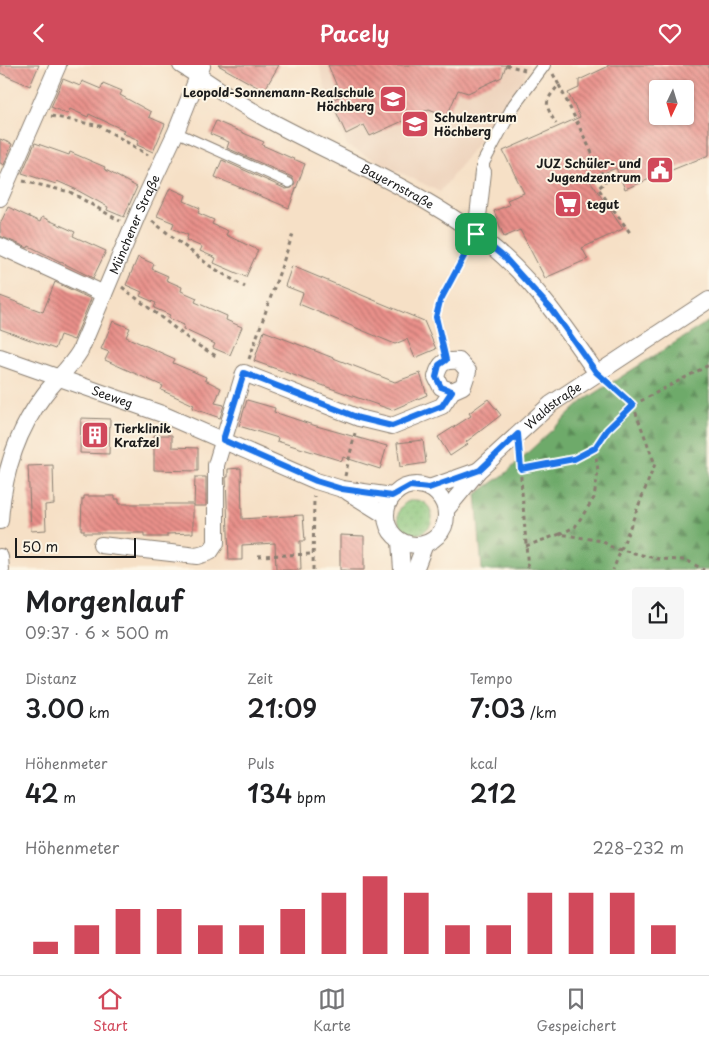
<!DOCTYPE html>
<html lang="de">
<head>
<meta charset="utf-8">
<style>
  body { margin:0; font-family:"Playpen Sans",sans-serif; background:#f6f6f6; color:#202124; height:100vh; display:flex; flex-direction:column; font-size:19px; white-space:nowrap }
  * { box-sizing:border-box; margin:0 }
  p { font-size:16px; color:#757577 }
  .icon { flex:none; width:28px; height:28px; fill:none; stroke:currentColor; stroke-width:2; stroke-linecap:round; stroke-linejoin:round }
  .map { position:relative; height:505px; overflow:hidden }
  .panel { display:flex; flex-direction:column; background:#fff; flex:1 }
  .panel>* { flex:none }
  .needle { width:32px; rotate:184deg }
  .buttons { position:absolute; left:649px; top:15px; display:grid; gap:10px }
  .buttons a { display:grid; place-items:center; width:45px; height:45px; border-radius:5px; background:#fff; box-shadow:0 1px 4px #0004; font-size:25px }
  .scale { position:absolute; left:15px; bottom:12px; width:121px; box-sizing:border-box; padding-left:5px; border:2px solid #1c1c1c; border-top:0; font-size:14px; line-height:18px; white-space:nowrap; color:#1c1c1c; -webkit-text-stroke:4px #fcf5e5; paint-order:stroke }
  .pin { position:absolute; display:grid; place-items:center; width:42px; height:42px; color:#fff; margin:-21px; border-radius:10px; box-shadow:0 2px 8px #0006 }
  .round { display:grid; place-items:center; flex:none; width:52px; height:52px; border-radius:5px; background:#f6f6f6 }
  .overview { display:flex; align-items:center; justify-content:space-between; height:85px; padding:0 25px }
  h1 { font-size:28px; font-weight:600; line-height:38px }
  .stats { display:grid; grid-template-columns:repeat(3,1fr); gap:8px; height:85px; padding:5px 25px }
  .stats div { display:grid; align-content:center }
  .stats b { font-size:25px; font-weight:600 }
  .stats small { font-size:14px; font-weight:400 }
  .stats p { font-size:14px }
  .chart { height:140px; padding:10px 25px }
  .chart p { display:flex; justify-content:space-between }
  .chart svg { width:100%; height:90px; margin-top:5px; stroke:#d1495b; stroke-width:6 }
  header { display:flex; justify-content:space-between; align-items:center; height:65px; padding:0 25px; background:#d1495b; color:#fff; font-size:22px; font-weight:600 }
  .dock { display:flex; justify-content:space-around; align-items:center; height:70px; border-top:1px solid #e0e0e0; background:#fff; font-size:14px; color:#757577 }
  .dock a { display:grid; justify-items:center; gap:2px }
  .dock .active { color:#d1495b }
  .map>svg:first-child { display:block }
  .built { fill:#edd1ba }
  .grass { fill:url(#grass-dots); stroke:#52704b }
  .forest { fill:url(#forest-firs); stroke:#456343 }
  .building { fill:url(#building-back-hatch); fill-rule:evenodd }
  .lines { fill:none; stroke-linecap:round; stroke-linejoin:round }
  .service-casing { stroke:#897e71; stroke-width:11 }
  .pedestrian-casing { stroke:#897e71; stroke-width:14 }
  .minor-casing { stroke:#897e71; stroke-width:18 }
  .path { stroke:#897e71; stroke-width:3; stroke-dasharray:4 4; stroke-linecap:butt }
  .service { stroke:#fff; stroke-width:9 }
  .pedestrian { stroke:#fff; stroke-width:12 }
  .minor { stroke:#fff; stroke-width:16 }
  .route-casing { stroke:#fff; stroke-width:10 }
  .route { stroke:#1a73e8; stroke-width:6 }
  .labels { text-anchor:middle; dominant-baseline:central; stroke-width:4; stroke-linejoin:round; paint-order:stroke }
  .poi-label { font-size:12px; font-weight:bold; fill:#1c1c1c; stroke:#fcf5e5; text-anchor:start }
  .street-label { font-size:12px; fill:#1c1c1c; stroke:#fcf5e5 }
</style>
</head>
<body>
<header><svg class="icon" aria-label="back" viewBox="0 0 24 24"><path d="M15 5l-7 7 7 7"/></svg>Pacely<svg class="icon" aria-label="heart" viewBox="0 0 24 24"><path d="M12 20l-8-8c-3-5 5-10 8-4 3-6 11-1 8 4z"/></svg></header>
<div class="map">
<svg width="709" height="505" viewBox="0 0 709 505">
  <defs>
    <pattern id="grass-dots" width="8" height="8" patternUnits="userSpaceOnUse" patternTransform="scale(1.25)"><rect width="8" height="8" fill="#88c47a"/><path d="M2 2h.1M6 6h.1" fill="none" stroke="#75a869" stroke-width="1.8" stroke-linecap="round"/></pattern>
    <pattern id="forest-firs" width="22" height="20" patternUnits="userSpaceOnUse" patternTransform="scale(1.25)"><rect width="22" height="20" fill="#6eaa6a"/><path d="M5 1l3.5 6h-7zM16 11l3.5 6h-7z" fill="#5a8a56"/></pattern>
    <pattern id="building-back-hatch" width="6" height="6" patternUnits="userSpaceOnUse" patternTransform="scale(1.25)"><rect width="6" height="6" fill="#e9908a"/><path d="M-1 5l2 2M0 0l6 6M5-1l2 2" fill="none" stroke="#bc7570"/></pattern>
  </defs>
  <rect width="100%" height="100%" fill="#fcf5e5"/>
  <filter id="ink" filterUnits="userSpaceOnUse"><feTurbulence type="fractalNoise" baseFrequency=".02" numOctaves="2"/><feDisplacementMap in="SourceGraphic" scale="10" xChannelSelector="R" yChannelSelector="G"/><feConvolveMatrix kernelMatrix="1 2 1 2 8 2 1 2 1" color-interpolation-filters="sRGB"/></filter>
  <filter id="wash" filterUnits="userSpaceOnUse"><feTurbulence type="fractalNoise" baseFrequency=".0096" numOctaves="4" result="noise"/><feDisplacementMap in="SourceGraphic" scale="20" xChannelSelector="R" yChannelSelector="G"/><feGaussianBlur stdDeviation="1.12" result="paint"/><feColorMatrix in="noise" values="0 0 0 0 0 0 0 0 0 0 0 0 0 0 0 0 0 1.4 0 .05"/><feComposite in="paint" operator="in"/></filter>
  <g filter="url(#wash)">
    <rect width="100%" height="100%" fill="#f6e0c6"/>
    <path class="built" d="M319 0H529L520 22 440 127 347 81 329 37Z"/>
    <path class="grass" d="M398 452a17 17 0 1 1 34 0a17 17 0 1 1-34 0Z"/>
    <path class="forest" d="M709 256V505H482L476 429 505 409 583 336Z"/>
    <g id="blocks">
      <path class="building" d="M0 0H39L30 21 0 8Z
        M218 0H279L264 26Z
        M328 0H506L502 12 468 28 458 25 447 51 429 44 370 71 364 60 346 69 331 35 341 31Z
        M608 0H709V90L625 124 616 103 589 114 623 164 582 183 588 194 545 213 520 165 504 172 494 146 509 140 507 135 524 128 503 86 580 52 568 28 579 23V15L607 2ZM658 24H685V51H658Z
        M63 14 80 21 82 16 101 24 103 18 122 26 120 30 151 47 149 52 165 59 153 87 137 80 139 75 122 68 124 65 89 49 88 52 70 44 67 49 51 42Z
        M216 56 264 77 262 80 305 99 289 143 215 112 222 95 286 124 292 123 295 118 292 112 227 83 229 77 210 69Z
        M0 74 12 79 4 100 0 98Z
        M35 78 69 90 70 87 105 102 104 104 137 122 124 152 107 145 108 142 75 124 57 116 56 119 22 108Z
        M170 123 186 130 184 136 200 143 198 148 214 155 212 159 228 166 226 170 258 185 246 212 214 198 216 193 200 186 202 182 186 175 188 170 172 163 174 158 157 151Z
        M8 142 40 157 42 152 75 167 73 171 106 186 93 213 29 181 28 183 0 171V159Z
        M138 192 154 199 152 204 168 211 166 215 182 222 181 226 197 233 195 237 227 251 226 255 242 262 230 290 213 283 215 279 183 264 184 260 168 253 170 250 154 243 156 238 140 231 142 227 126 220Z
        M292 201 424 256 436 284 415 293 407 274 395 279 299 239 303 228 285 221Z
        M55 217 91 234 74 275 60 270 55 284 0 264V231L43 247Z
        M113 256 130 263 126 272 175 294 173 298 206 312 205 315 221 323 215 338 224 340 220 353 192 343 194 340 161 325 163 321 105 295 109 287 101 284Z
        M264 266 395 317 420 308 427 330 392 345 254 296Z
        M488 334 501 350 466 377 468 379 450 391 438 372 471 351 469 348Z
        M247 335 275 343 274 347 313 360 387 381 380 404 343 392 342 396 277 376 278 373 239 361Z
        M81 353 110 354 109 389 80 388Z
        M154 370H172V382L198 383V406L154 405Z
        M423 375 426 398 400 402 397 378Z
        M53 400 54 439 45 440 46 465 31 466 28 401Z
        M241 403 242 454 303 450 305 476H300L301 505H276L275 478 242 480V495H229L226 412H228V404Z
        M195 412H206V441H194Z
        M84 431H115V434H119V439H193V468L167 469V472H144V468H84V465H81L82 434H84Z
        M340 470 364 471V505H340Z"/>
    </g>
  </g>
  <g filter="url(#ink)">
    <use href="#blocks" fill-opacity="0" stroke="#897e71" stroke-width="1"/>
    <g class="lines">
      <g class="service-casing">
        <path id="service" d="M176 67 289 118"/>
      </g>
      <g class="pedestrian-casing">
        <path id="pedestrian" d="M483 107V98L514 40 544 0"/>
      </g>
      <g class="minor-casing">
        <g id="minor">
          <path id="s1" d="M181 0C209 17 236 37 265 53 345 97 436 130 504 192 540 225 568 267 596 307"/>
          <path d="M0 133 58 0"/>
          <path d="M476 169 483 107"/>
          <path d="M0 181 104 229"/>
          <path id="s2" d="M0 292 162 349 316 416 342 424 392 431"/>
          <circle cx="416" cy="450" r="30"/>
          <path d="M429 423 477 406"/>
          <path d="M348 427 385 450"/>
          <path id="s3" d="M446 445 479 405 551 339 709 235"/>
          <path id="s4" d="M0 456C3 410 16 367 44 330 56 314 70 303 80 286L139 146 176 67 202 1"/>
          <path d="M400 476 402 505"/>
          <path d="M101 480 197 491 210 487 216 478V400L244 308 359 353 392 361 442 341 452 326 463 321 468 306 459 296C444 295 440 297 436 312L441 322 452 326"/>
          <path d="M0 492 1 505"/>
          <path d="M415 505 425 479"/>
        </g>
      </g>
      <path class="path" d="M506 0 525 5
        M553 9 559 20C543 38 545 39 556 59
        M559 20 606 117 598 123 631 169
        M51 51 100 61 148 90
        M23 116 70 127 120 156
        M152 156 210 201 245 222
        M122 222 194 278 216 291
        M443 282 436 253 440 236 469 182
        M249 294 294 166
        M609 318 633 340 655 399 613 505
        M519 387 528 505
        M521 404 574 394 595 383 607 365 633 340 709 300
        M345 411 355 368
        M560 469 575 462 594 433 598 406 595 383
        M526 481 560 469 602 476 613 483 659 494 686 495 704 505
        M258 491 313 489
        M313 505 314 431"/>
      <use href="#service" class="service"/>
      <use href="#pedestrian" class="pedestrian"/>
      <use href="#minor" class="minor"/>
    </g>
  </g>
  <g class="lines" filter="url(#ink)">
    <g class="route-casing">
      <path id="route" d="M476 169 505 193 552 245 596 307 633 340 607 365 595 383 574 394 521 404 518 369 480 405 429 423 410 421 392 431 342 424 316 416 223 375 244 308 359 353 392 361 442 341 452 326 441 322 436 312 439 300 446 295 436 252 440 236Z"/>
    </g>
    <use href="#route" class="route"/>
  </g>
  <defs>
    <g id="school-square" transform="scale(1.4375)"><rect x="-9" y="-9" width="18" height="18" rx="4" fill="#d1495b" stroke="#fcf5e5"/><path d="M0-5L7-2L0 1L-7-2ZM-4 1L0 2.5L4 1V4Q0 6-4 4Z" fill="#fff"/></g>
    <g id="civic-square" transform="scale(1.4375)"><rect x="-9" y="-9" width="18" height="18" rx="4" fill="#d1495b" stroke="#fcf5e5"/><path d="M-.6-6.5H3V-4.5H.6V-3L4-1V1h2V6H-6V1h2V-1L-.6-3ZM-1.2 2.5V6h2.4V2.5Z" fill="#fff"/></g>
    <g id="supermarket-square" transform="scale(1.4375)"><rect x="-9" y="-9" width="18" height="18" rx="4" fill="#d1495b" stroke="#fcf5e5"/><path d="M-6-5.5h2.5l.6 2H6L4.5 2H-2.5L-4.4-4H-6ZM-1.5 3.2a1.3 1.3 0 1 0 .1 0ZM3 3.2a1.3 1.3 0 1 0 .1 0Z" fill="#fff"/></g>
    <g id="building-square" transform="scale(1.4375)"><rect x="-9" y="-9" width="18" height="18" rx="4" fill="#d1495b" stroke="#fcf5e5"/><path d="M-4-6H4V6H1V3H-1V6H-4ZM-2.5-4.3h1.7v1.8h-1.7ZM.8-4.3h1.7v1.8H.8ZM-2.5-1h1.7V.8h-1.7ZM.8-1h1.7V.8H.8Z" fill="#fff"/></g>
  </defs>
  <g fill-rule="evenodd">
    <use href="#school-square" x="393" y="34"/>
    <use href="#school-square" x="415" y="59"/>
    <use href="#civic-square" x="660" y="105"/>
    <use href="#supermarket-square" x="568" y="139"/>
    <use href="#building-square" x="95" y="370"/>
  </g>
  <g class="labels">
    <g class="poi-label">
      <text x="374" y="27" text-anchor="end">Leopold-Sonnemann-Realschule<tspan x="374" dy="14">Höchberg</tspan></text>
      <text x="434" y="52">Schulzentrum<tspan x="434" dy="14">Höchberg</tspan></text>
      <text x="641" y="98" text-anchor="end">JUZ Schüler- und<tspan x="641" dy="14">Jugendzentrum</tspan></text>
      <text x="587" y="139">tegut</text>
      <text x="114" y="363">Tierklinik<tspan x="114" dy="14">Krafzel</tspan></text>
    </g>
    <g class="street-label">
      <text stroke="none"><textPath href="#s1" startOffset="248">Bayernstraße</textPath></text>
      <text stroke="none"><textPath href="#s4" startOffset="330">Münchener Straße</textPath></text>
      <text stroke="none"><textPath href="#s2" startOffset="119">Seeweg</textPath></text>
      <text stroke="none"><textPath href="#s3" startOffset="150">Waldstraße</textPath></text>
    </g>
  </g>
</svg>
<div class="buttons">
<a><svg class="needle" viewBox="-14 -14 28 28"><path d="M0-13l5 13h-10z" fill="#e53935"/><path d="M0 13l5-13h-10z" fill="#757577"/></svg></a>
</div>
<div class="scale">50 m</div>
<div class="pin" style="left:476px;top:169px;background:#1e9e55"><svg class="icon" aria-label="arrive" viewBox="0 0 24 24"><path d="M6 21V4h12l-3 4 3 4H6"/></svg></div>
</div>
<section class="panel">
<div class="overview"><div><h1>Morgenlauf</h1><p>09:37 · 6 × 500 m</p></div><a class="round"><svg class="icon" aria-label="share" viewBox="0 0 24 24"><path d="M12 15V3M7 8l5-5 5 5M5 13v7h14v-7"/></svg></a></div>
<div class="stats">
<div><p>Distanz</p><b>3.00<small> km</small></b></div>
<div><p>Zeit</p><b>21:09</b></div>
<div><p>Tempo</p><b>7:03<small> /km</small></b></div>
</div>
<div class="stats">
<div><p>Höhenmeter</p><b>42<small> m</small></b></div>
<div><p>Puls</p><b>134<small> bpm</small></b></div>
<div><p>kcal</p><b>212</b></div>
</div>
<div class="chart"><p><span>Höhenmeter</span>228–232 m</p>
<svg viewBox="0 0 160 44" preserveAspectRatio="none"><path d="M5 44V38M15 44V30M25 44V22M35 44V22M45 44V30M55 44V30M65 44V22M75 44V14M85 44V6M95 44V14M105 44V30M115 44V30M125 44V14M135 44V14M145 44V14M155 44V30"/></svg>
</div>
</section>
<nav class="dock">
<a class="active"><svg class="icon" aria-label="home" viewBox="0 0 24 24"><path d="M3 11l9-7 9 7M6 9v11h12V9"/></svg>Start</a>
<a><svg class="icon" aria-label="map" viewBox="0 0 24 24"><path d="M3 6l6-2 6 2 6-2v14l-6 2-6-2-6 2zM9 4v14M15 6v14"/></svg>Karte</a>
<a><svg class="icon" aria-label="saved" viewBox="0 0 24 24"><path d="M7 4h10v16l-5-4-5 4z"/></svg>Gespeichert</a>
</nav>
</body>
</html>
